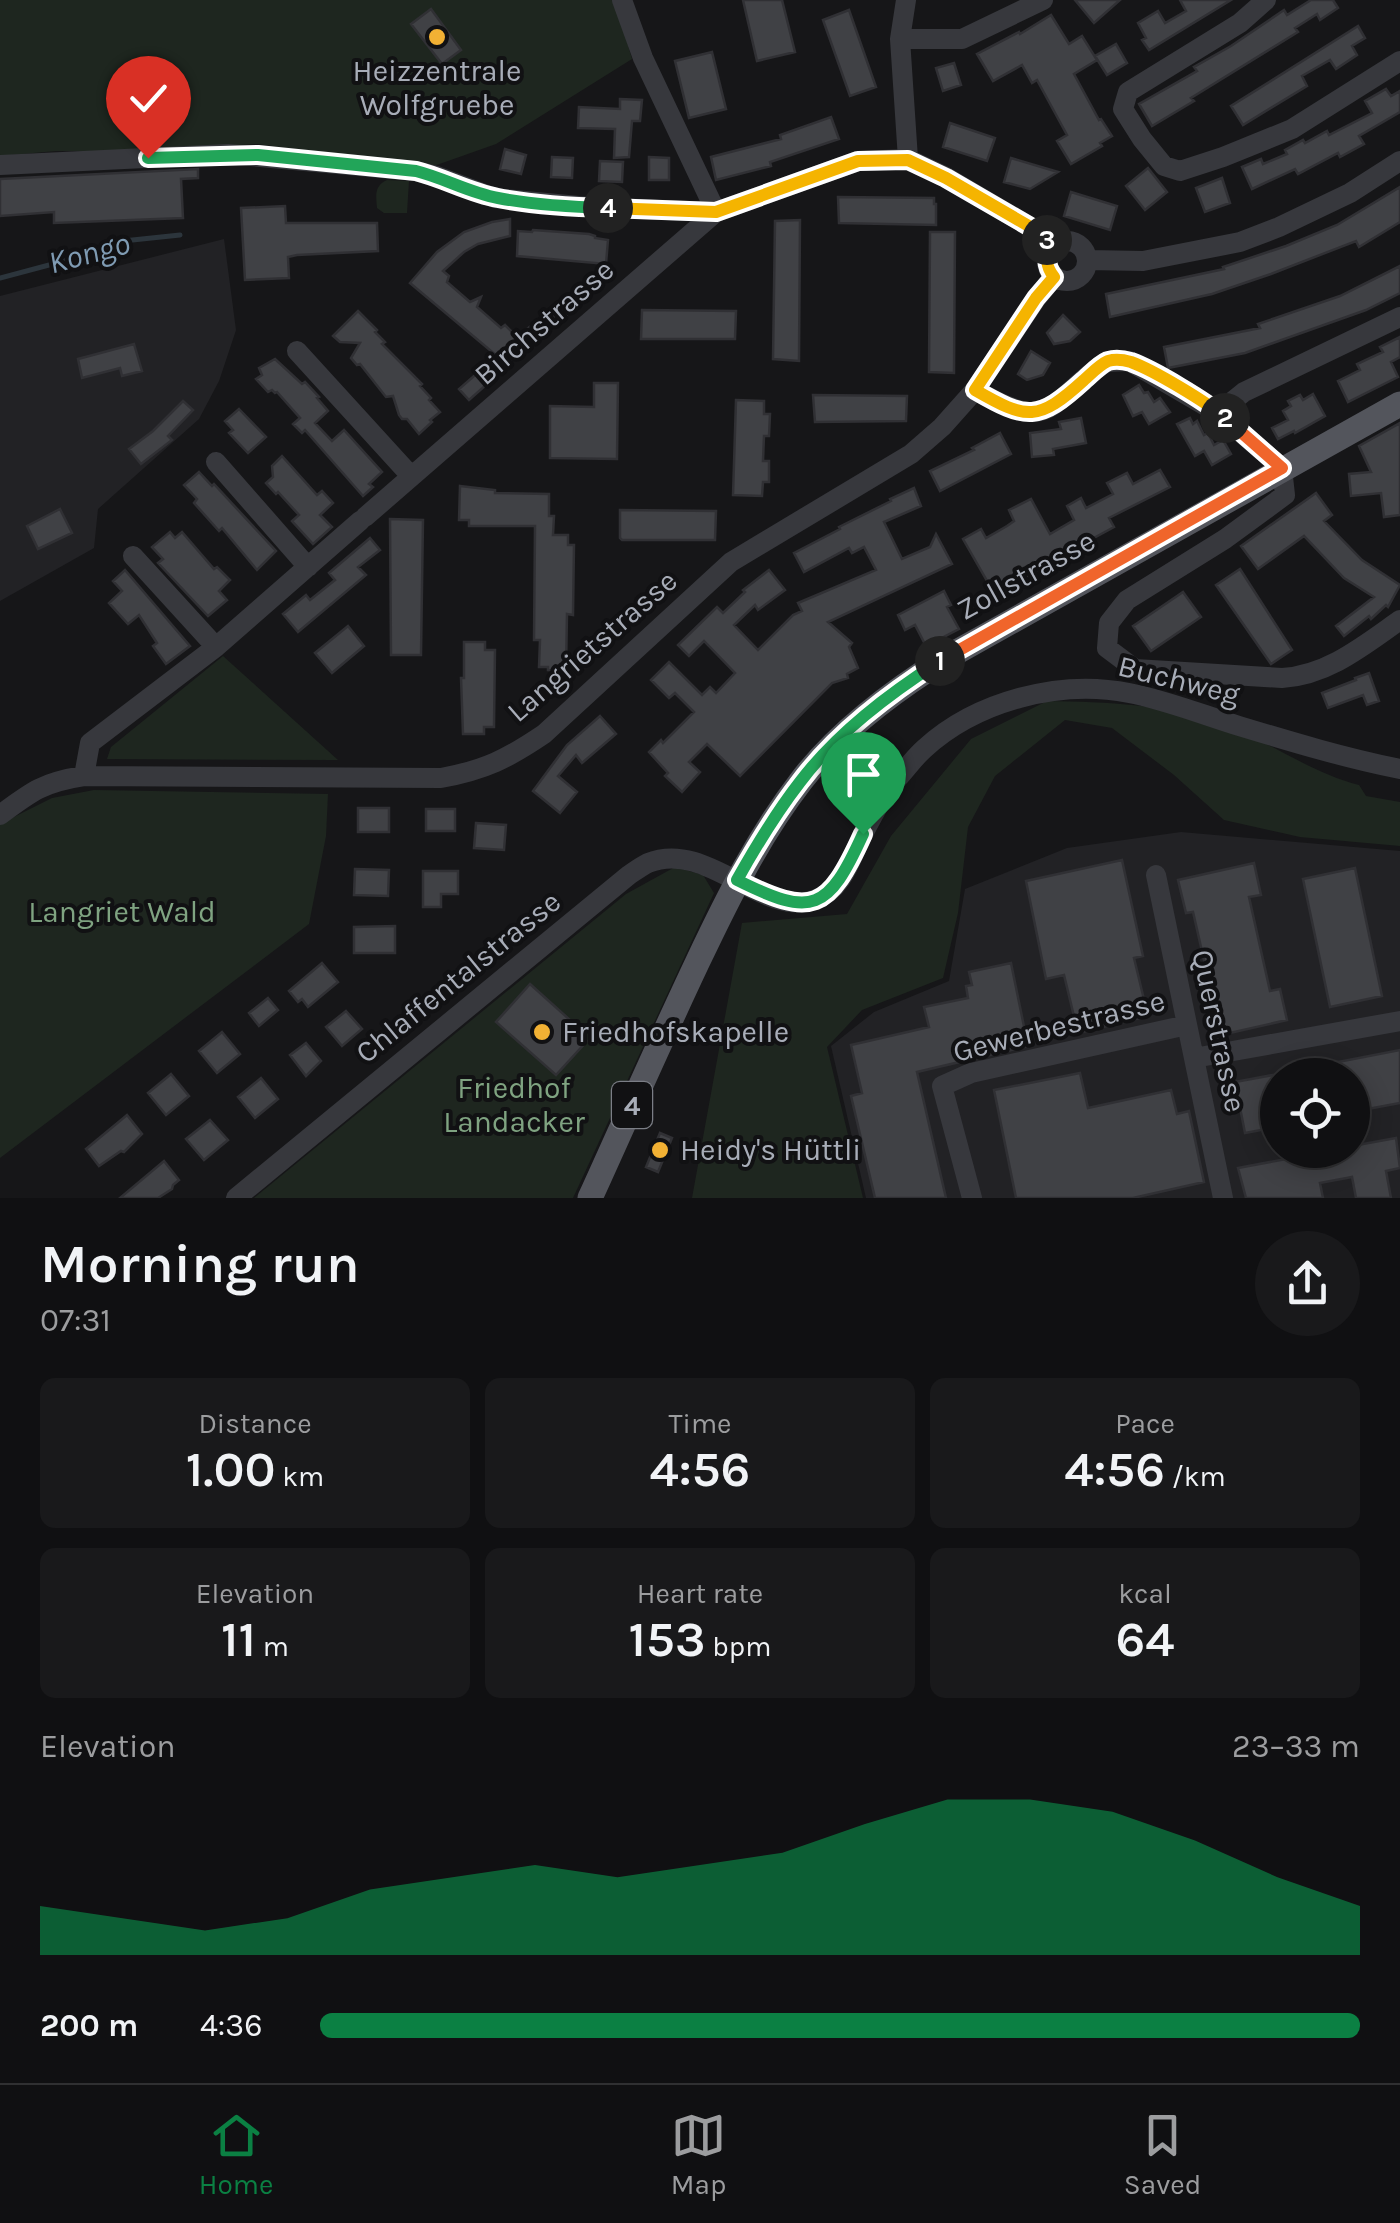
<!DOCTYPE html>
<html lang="en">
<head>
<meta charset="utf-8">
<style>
  body { margin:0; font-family:Karla,sans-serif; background:#19191b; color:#f1f3f6; height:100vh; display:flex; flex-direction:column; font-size:38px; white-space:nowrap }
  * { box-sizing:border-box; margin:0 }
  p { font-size:32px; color:#9c9d9f }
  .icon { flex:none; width:55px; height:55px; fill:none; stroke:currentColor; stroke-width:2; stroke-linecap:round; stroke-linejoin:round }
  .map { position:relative; height:1198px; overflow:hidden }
  .panel { display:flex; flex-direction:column; background:#101012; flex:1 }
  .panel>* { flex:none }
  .fabs { position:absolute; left:1260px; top:1058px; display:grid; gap:20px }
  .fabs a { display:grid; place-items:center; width:110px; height:110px; border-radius:50%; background:#101012; box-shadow:0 5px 25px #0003,0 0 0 2px #303032; font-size:50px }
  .pin { position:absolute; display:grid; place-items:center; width:85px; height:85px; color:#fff; margin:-102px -42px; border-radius:50% 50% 50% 0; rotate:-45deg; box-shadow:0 0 10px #0007 }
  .pin .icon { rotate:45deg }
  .km { position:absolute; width:50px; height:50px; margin:-25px; border-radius:50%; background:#222; color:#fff; font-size:28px; line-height:50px; text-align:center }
  .round { display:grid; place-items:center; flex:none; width:105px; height:105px; border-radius:52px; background:#19191b }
  .overview { display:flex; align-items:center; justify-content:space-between; height:170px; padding:0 40px }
  h1 { font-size:55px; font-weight:600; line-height:75px }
  .stats { display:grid; grid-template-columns:repeat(3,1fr); gap:15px; height:170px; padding:10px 40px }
  .stats div { display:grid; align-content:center; border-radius:15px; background:#19191b; text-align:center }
  .stats b { font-size:50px; font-weight:600 }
  .stats small { font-size:28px; font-weight:400 }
  .stats p { font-size:28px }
  .chart { height:280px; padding:20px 40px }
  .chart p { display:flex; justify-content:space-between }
  .chart svg { width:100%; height:180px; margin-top:10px; fill:#0b8043; opacity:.7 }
  ul { padding:0 40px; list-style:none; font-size:32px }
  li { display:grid; grid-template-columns:160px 120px 1fr; align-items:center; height:75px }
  li i { height:25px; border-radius:12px; background:#0b8043 }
  .tab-bar { display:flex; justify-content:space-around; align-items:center; height:140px; border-top:2px solid #303032; background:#101012; font-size:28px; color:#9c9d9f }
  .tab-bar a { display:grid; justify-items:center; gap:5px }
  .tab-bar .on { color:#0b8043 }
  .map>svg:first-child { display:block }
  .built { fill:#222225; fill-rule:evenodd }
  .green { fill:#1e261f }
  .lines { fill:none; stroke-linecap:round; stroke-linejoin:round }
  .stream { stroke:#2c353c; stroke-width:5 }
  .building { fill:#404145; stroke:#303034; stroke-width:2.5 }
  .minor { stroke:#37383d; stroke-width:20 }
  .major { stroke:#53555c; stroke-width:25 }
  .split-1-casing { stroke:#fff; stroke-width:20 }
  .split-2-casing { stroke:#fff; stroke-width:20 }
  .split-3-casing { stroke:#fff; stroke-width:20 }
  .split-4-casing { stroke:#fff; stroke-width:20 }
  .split-5-casing { stroke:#fff; stroke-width:20 }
  .split-1 { stroke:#22a559; stroke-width:12 }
  .split-2 { stroke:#f0652b; stroke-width:12 }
  .split-3 { stroke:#f5b400; stroke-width:12 }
  .split-4 { stroke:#f5b400; stroke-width:12 }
  .split-5 { stroke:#22a559; stroke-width:12 }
  .poi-dot { fill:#f2b134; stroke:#111113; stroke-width:4 }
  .labels { text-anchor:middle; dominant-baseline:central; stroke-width:8; stroke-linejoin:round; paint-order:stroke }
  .shield { fill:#111113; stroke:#7b7e86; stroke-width:2.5 }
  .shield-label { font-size:28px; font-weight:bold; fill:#a8adb8 }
  .poi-label { font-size:30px; fill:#a8adb8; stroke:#111113; text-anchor:start }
  .street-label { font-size:30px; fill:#a8adb8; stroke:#111113 }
  .park-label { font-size:30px; fill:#7fa381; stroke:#111113 }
  .water-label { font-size:32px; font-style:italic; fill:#7f9bb3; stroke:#111113 }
</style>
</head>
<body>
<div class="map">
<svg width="1400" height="1198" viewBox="0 0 1400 1198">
  <rect width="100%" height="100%" fill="#161618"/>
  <path class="built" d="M224 239 236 330 219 381 199 419 98 509 94 548 0 601V296Z
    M1181 832 1400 851V1198H866L831 1046 874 1012 949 981 965 889 1067 848ZM1278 1075H1352V1150H1278Z"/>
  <path class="green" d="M0 0H615L632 59 496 144 431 167 257 144 153 151H56L0 156Z
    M387 180 409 181 407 213H384L377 208C376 195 374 186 387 180Z
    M223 656 338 760 107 759 111 747Z
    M1047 701C1107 702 1168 704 1224 725 1271 742 1311 773 1359 785L1366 796 1400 802V846L1300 837 1224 820 1174 775 1112 728 1065 720 995 776 968 827 958 913 943 978 862 1010 827 1047 863 1198H692L742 923 847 914 891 836 971 739Z
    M94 790 328 794 326 836 309 924 0 1158V824L52 798Z
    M675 867 703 875 714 893 573 1198H254L626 894Z"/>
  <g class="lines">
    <path class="stream" d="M0 278 79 257 123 241 180 235"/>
  </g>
  <path class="building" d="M743 0H782L795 52 757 61Z
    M1075 0H1120L1094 23Z
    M1180 0H1231L1149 50 1142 40 1146 38 1138 23 1158 11 1165 23 1186 11Z
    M1311 0H1333L1338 8 1320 20 1317 14 1295 28 1298 32 1191 98 1194 101 1152 126 1139 104 1197 71 1194 67 1231 46 1284 10 1287 15Z
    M431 9 461 50 442 64 411 24Z
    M849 10 876 87 850 96 823 20Z
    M1051 15 1069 44 1082 36 1097 60 1074 74 1099 120 1101 119 1112 136 1100 143 1102 146 1071 164 1057 141 1067 135 1037 80 1032 83 1022 65 993 81 977 54 1019 32 1020 34Z
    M1358 26 1365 38 1352 46 1357 55 1336 69 1330 60 1302 76 1307 86 1243 125 1231 106Z
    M1116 44 1127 63 1107 75 1095 56Z
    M712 52 726 109 689 118 675 61Z
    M954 63 961 85 943 91 936 68Z
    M1386 89 1391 96 1400 91V112L1359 136 1364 144 1340 157 1338 153 1298 174 1295 169 1252 189 1242 167 1261 159 1263 164 1287 154 1285 150 1303 140 1305 143 1327 131 1329 135 1372 113 1365 101Z
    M620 99 642 100 640 121H632L629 157 614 158 615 129 578 128 579 107 620 109Z
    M831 117 839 139 770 162 771 166 716 180 711 157 781 139 780 135Z
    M950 123 995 138 987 161 943 147Z
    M505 149 526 155 521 174 500 169Z
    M552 157 573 158 572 178 551 177Z
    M649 157 669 158V180H649Z
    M1011 158 1058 172 1030 189 1004 182Z
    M600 161 623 162 622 182 599 181Z
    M1148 168 1167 192 1145 210 1126 186Z
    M198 169V178L181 179 183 218 54 223V212L0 216V179Z
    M1222 178 1230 203 1205 212 1196 188Z
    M1400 187V222L1359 247 1356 241 1271 274 1212 294 1110 317 1106 294 1224 269 1223 267 1286 246 1337 225Z
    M1071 192 1117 206 1110 230 1064 216Z
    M838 197 934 198V204H936V225L839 223Z
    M285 206 286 223H377L378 251 297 255 288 257 289 278 245 280 241 208Z
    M510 219V236L478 244 464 252 443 271 449 276 447 282 470 302 481 297 477 307 501 328 505 325 517 337 562 301 570 312 538 337 540 339 530 347 526 342 503 370 469 400 459 389 497 356 410 283 437 252 464 232 492 222Z
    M800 220 799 361 773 359 775 221Z
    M533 230 589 234 595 236V238L608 240 606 264 517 256 518 231 532 232Z
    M930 232H955L954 373 929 372Z
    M1400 266V293L1366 310 1245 353 1168 368 1164 347 1260 328 1258 324 1340 296Z
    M642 310 736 311 735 339H641Z
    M358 311 377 330 375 332 385 342 382 344 422 384 420 386 431 398 429 400 440 412 430 420 432 422 419 434 407 419H402L399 415 393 396 386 397 360 364 357 365 351 358 360 343 340 342 333 336Z
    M1063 315 1080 332 1070 341 1054 344 1047 333Z
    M1400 337V357L1391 362 1398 377 1348 402 1338 381 1360 370 1357 364 1383 352 1380 347Z
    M134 344 142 371 122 376 120 368 82 378 78 359Z
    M1031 351 1050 363 1043 375 1027 380 1018 374Z
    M275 359 302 384 305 382 319 397 317 398 328 411 315 423 332 441 344 430 382 472 369 484 373 487 363 496 305 430 302 433 293 424 300 418 277 392 275 393 272 390 268 392 256 379 262 375 259 368Z
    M594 383H618L617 459 550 458V406L594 407Z
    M1139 385 1144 393 1148 392 1154 402 1160 398 1170 412 1149 424 1142 412 1133 416 1123 395Z
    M1313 394 1325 416 1295 433 1294 431 1278 439 1272 428 1288 420 1283 411 1291 406 1288 401 1300 395 1303 400Z
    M813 395 907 396 906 421 815 422Z
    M736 400 764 401V414H770L769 436H764L763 461H769V482H763L762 496 733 495Z
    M183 401 193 410 168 436 172 440 141 464 129 449 153 431Z
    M239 409 266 437 248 453 229 433 233 430 225 421Z
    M1081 418 1086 443 1053 449 1054 455 1032 457 1030 433 1061 429 1059 422Z
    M1190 418 1193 424 1197 421 1204 435 1208 433 1214 445 1223 440 1231 454 1212 465 1204 451 1195 456 1177 424Z
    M1400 423V515L1384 517 1381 493 1351 496 1349 474 1371 472 1359 446Z
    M1000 433 1011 454 940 491 930 471 974 450 972 448Z
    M282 456 317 495 322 491 333 503 320 515 332 527 313 544 292 521 299 515 278 492 276 494 266 483 273 477 272 466Z
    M1160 470 1170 487 1109 518 1114 527 1092 539 1094 541 994 593 963 539 981 529 986 538 1007 526 1014 521 1009 510 1031 499 1050 534 1074 520 1067 506 1081 498 1086 508 1113 494 1107 483 1127 473 1133 484Z
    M199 472 212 486 214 484 276 551 257 570 222 528 219 531 194 503 197 499 184 485Z
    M460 486 495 490V493L549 494V516H554L553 535H568V545H574L573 615 567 614 566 671 548 670V667H539L540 640H534L535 526H469V520H459Z
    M914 488 921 506 884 522 902 559 930 547 936 534 952 564 828 622 852 643 849 647 858 668 847 674 848 678 832 683 740 776 707 744 689 762 700 772 682 792 665 776 668 773 649 752 661 740 663 743 694 712 675 693 669 698 651 680 669 662 702 695 710 687 716 693 735 673 704 641 689 656 678 645 717 607 723 613 745 592 743 590 769 570 785 590 758 610 755 605 734 625 758 650 793 615 802 611 798 603 876 570 864 547 852 553 849 548 804 572 794 553 840 529 839 527 891 501 890 499Z
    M1316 493 1332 515 1324 521 1362 560 1400 585 1388 607 1386 605 1371 619 1369 616 1344 636 1336 626 1374 597 1344 578 1304 536 1258 569 1241 546Z
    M60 509 72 533 38 549 27 526Z
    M620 510 716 511 715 540H622L620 538Z
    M390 519 423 520 421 655H391Z
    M170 532 175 538 182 532 214 569 217 567 230 580 219 591 227 600 208 616 158 563 163 559 152 547Z
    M370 538 380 550 358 567 366 575 298 632 283 614 306 595 310 600 335 580 329 573Z
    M1240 569 1292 650 1271 664 1216 585Z
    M125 570 190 646 166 664 153 646 157 643 139 615 128 624 109 603 122 591 113 581Z
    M944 591 951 605 947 607 959 629 926 646 915 625 905 630 898 615Z
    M1183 592 1201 617 1151 651 1133 626Z
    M348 626 364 646 332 673 315 653Z
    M464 642H485V650H495L494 727H484V734H463L461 678H464Z
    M1369 673 1379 701 1367 705 1363 695 1328 708 1322 693 1356 680 1355 678Z
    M600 716 616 734 582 763 576 755 558 776 577 792 560 813 533 791 567 745Z
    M358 808H389V832H358Z
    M426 809H455V831H426Z
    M476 823 506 825 504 850 474 848Z
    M1122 860 1143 956 1134 958 1148 1016 1078 1033 1064 975 1046 979 1026 881Z
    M1254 863 1261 895 1249 897 1270 991 1280 989 1287 1020 1221 1035 1193 912 1186 913 1178 880Z
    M1355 868 1382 996 1330 1007 1303 879Z
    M355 869 389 870 388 896 354 895Z
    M423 871H458V894H441V907H423Z
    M395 926V953H354V927Z
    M322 963 338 982 308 1007 302 999 298 1002 289 991Z
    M1011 963 1028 1046 917 1072 946 1198H875L851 1096 862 1093 851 1045 929 1027 924 1007 968 998 966 986 972 985 969 972Z
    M530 984 570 1020 567 1023 587 1041 556 1075 496 1022Z
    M268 998 278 1010 259 1026 249 1013Z
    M346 1011 362 1029 342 1046 326 1027Z
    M222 1032 240 1054 217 1073 199 1051Z
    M306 1043 321 1061 306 1076 290 1055Z
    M1400 1050V1103L1352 1112V1075H1303L1302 1069Z
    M1080 1073 1088 1108 1171 1090 1177 1114 1189 1111 1204 1182 1133 1198H1016L994 1090Z
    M171 1074 189 1096 166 1115 148 1093Z
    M1278 1074V1127L1245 1133 1235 1082Z
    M261 1078 278 1099 255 1118 238 1097Z
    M127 1115 142 1134 124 1152 121 1151 99 1166 86 1149Z
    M210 1120 228 1140 204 1160 186 1139Z
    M660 1133 672 1138 658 1172 646 1167Z
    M1396 1138 1400 1168 1386 1171 1391 1198H1356L1352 1177 1320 1183 1323 1198H1246L1238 1168 1334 1150H1352V1146Z
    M164 1161 179 1180 173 1185 172 1189 158 1198H120Z"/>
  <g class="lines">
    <path class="minor" d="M622 0 643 58 716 212
      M906 0 900 39H962L1043 0
      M1266 0 1240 23 1128 92 1123 109 1142 139 1164 166 1180 171 1223 157 1292 129 1400 61
      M900 39 908 159
      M0 165 228 154 415 171 437 176 495 198 589 207 716 212 858 161 908 159 946 177 1039 232 1052 247
      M1047 261a20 20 0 1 1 40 0a20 20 0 1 1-40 0Z
      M1088 260 1143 261 1240 242 1279 227 1350 193 1400 161
      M297 351 411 476
      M975 390C1054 435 1045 404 1106 362L1129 361 1218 413 1282 468 1285 495 1225 539 1127 600 1109 623 1107 648 1135 669 1282 678C1328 675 1363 646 1400 620
      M1218 413 1244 392 1400 317
      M216 462 308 567
      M365 517 716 212
      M133 556 216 647
      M84 776 90 743 216 647 360 521
      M0 815C32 791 44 782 84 776L441 778C485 770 507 759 544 734L731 562 911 454 942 427 975 390 1036 299 1054 277
      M1156 875 1223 1198
      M1194 1058 1400 1021
      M236 1198 629 875C635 871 642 866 648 863 707 839 760 917 814 900 842 891 851 859 862 836 873 815 883 795 898 778 907 768 914 758 924 749 976 701 1060 679 1129 693 1166 700 1203 715 1239 726 1292 742 1345 758 1400 769
      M972 1198 942 1086 971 1073 1187 1025"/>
    <path class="major" d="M590 1198C626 1119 661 1039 698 961 728 898 758 837 801 781 839 731 893 691 946 658L1400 404"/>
  </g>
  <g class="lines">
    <g class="split-1-casing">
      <path id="split-1" d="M863 834C828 911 813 918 737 880 756 846 776 813 800 782 837 733 889 694 940 661"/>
    </g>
    <g class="split-2-casing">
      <path id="split-2" d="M940 661 1282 468 1225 418"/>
    </g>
    <g class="split-3-casing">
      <path id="split-3" d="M1047 240 1052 247C1045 258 1046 267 1054 277L1036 298 975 390C1027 420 1038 422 1084 380 1091 374 1099 365 1108 361 1115 359 1124 360 1131 362 1153 370 1207 402 1225 418"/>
    </g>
    <g class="split-4-casing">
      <path id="split-4" d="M608 208 716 212 858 161 908 160 946 178 1039 232 1047 240"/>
    </g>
    <g class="split-5-casing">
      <path id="split-5" d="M148 158 258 155 416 171C444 178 470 193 498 198 534 205 572 207 608 208"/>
    </g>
    <use href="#split-1" class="split-1"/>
    <use href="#split-2" class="split-2"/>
    <use href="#split-3" class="split-3"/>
    <use href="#split-4" class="split-4"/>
    <use href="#split-5" class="split-5"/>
  </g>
  <g class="poi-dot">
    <circle cx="437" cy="37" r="10"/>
    <circle cx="542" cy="1032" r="10"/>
    <circle cx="660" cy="1150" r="10"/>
  </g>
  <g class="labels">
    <rect class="shield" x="612" y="1082" width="40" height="46" rx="8"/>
    <g class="shield-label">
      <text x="632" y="1105">4</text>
    </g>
    <g class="poi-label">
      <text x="437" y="71" text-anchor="middle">Heizzentrale<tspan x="437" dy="34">Wolfgruebe</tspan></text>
      <text x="562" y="1032">Friedhofskapelle</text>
      <text x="680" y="1150">Heidy's Hüttli</text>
    </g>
    <g class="street-label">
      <text transform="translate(544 322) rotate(-41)">Birchstrasse</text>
      <text transform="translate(1026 575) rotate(-29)">Zollstrasse</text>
      <text transform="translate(592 646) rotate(-41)">Langrietstrasse</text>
      <text transform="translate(1179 680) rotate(14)">Buchweg</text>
      <text transform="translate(458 977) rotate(-39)">Chlaffentalstrasse</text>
      <text transform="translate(1059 1026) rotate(-14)">Gewerbestrasse</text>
      <text transform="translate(1219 1031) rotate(78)">Querstrasse</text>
    </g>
    <g class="park-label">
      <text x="122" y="912">Langriet Wald</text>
      <text x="514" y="1088">Friedhof<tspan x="514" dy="34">Landacker</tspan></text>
    </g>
    <g class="water-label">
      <text transform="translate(89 253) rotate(-15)">Kongo</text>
    </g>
  </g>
</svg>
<div class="fabs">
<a><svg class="icon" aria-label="locate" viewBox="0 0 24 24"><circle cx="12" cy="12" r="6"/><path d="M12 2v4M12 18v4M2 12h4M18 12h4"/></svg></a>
</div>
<div class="pin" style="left:863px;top:834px;background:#1e9e55"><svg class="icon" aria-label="arrive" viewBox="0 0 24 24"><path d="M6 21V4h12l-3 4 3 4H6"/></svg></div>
<div class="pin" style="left:148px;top:158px;background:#d93025"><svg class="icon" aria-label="check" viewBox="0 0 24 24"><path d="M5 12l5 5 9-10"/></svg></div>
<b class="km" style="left:940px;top:661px">1</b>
<b class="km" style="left:1225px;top:418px">2</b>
<b class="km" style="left:1047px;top:240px">3</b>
<b class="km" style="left:608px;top:208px">4</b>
</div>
<section class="panel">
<div class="overview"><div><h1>Morning run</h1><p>07:31</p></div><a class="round"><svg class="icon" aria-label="share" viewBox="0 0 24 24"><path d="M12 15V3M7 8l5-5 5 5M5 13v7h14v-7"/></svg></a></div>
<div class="stats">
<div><p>Distance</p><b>1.00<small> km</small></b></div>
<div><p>Time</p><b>4:56</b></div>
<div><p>Pace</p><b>4:56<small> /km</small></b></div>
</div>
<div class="stats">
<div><p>Elevation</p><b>11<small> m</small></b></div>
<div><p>Heart rate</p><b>153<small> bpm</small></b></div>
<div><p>kcal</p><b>64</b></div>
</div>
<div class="chart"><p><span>Elevation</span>23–33 m</p>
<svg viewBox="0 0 160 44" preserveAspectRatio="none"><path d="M0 44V32L10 35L20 38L30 35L40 28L50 25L60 22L70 25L80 22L90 19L100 12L110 6L120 6L130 9L140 16L150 25L160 32V44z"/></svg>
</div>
<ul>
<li><b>200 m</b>4:36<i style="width:100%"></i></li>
</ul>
</section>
<nav class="tab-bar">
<a class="on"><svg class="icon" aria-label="home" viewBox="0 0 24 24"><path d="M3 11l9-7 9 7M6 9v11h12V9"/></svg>Home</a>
<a><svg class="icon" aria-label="map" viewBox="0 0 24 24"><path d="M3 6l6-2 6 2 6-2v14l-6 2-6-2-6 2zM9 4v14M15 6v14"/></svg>Map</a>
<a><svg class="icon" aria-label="saved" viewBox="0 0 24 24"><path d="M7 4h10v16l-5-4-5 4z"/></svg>Saved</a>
</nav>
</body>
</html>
